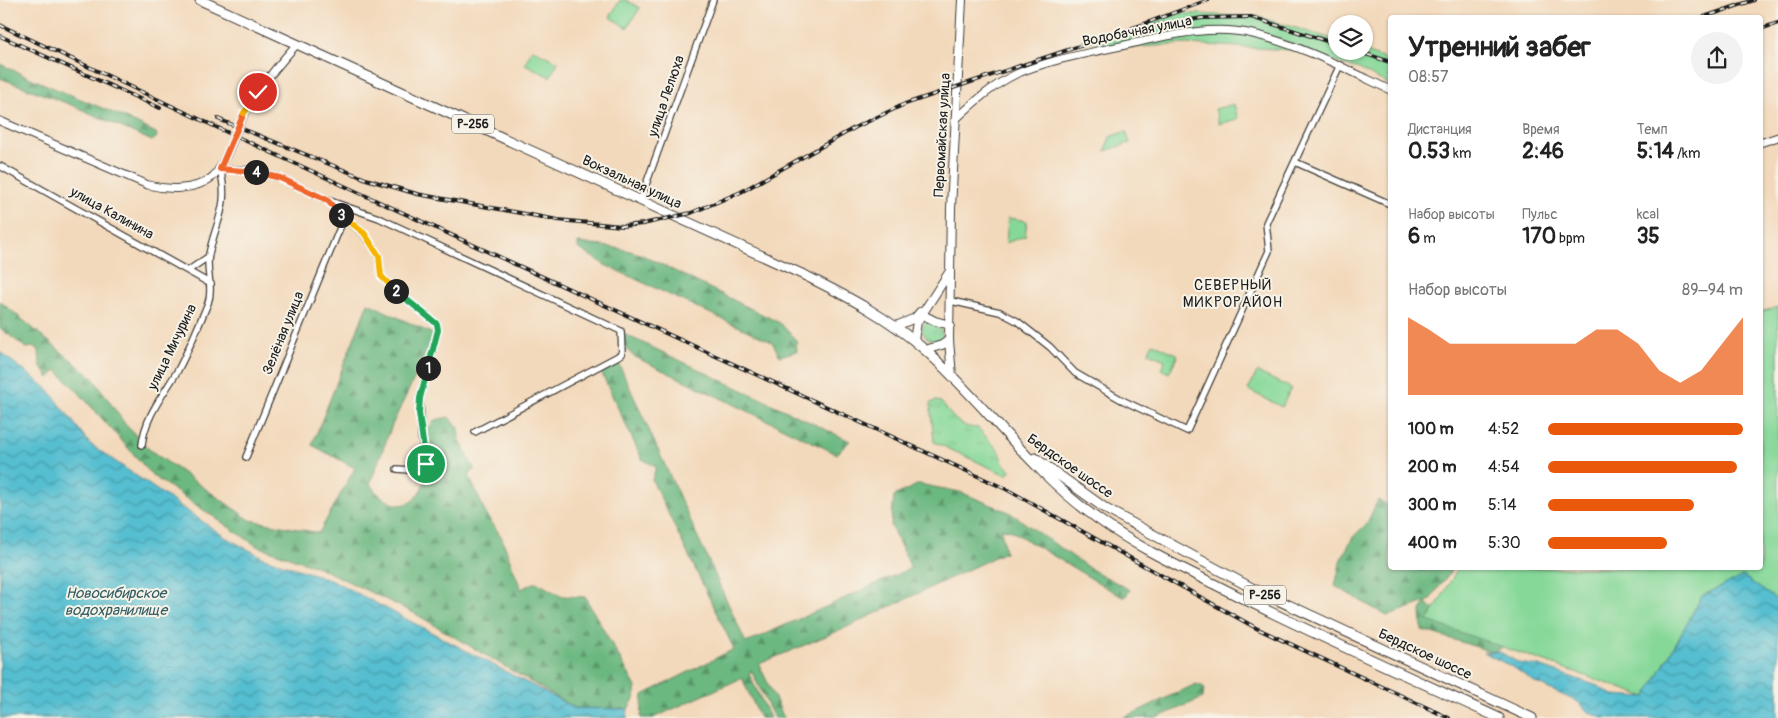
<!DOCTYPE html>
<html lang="ru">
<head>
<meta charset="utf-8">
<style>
  body { margin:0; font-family:Pangolin,sans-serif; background:#f2f2f2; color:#222; height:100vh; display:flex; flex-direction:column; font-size:19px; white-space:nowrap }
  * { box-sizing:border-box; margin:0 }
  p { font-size:16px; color:#767676 }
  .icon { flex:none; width:28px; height:28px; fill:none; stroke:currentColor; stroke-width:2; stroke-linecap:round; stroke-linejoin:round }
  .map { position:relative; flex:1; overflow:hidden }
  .sheet { position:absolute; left:1388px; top:15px; width:375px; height:555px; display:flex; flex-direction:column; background:#fff; border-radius:5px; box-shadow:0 1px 4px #0004 }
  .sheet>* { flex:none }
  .tools { position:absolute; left:1328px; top:15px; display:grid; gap:10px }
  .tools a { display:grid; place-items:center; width:45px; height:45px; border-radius:50%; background:#fff; box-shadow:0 1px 4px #0004; font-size:25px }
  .pin { position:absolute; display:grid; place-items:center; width:42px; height:42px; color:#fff; margin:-21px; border:2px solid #fff; border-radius:50%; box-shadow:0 1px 5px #0007 }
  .km { position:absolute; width:25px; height:25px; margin:-12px; border-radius:50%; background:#222; color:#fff; font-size:14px; line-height:25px; text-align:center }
  .round { display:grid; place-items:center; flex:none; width:52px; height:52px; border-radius:26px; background:#f2f2f2 }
  .summary { display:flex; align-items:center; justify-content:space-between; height:85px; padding:0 20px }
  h1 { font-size:28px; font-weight:700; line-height:38px }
  .figures { display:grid; grid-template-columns:repeat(3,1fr); gap:8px; height:85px; padding:5px 20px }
  .figures div { display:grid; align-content:center }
  .figures b { font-size:21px; font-weight:700 }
  .figures small { font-size:14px; font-weight:400 }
  .figures p { font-size:14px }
  .chart { height:140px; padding:10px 20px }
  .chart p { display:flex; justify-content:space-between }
  .chart svg { width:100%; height:90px; margin-top:5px; fill:#ea580c; opacity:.7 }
  ul { padding:0 20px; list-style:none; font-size:16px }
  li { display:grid; grid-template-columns:80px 60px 1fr; align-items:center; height:38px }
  li i { height:12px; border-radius:6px; background:#ea580c }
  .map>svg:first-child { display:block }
  .grass { fill:url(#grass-tufts); stroke:#517a5a }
  .forest { fill:url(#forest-firs); stroke:#446a4e }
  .park { fill:#86d899; stroke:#517a5a }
  .water { fill:url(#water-waves); stroke:#386d76 }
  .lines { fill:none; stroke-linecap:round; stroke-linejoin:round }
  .minor-casing { stroke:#3c3834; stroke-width:8 }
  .tertiary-casing { stroke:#3c3834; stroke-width:9 }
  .secondary-casing { stroke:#3c3834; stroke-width:10 }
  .trunk-casing { stroke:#3c3834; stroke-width:11 }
  .minor { stroke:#fff; stroke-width:5.5 }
  .tertiary { stroke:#fff; stroke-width:7 }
  .secondary { stroke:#fff; stroke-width:8 }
  .trunk { stroke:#fff; stroke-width:9 }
  .rail-casing { stroke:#1c1c1c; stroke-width:4 }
  .rail { stroke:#f7f3e8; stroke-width:2; stroke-dasharray:5.5; stroke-linecap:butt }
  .split-1-casing { stroke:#fff; stroke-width:10 }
  .split-2-casing { stroke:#fff; stroke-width:10 }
  .split-3-casing { stroke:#fff; stroke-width:10 }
  .split-4-casing { stroke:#fff; stroke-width:10 }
  .split-5-casing { stroke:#fff; stroke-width:10 }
  .split-6-casing { stroke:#fff; stroke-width:10 }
  .split-1 { stroke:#22a559; stroke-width:6 }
  .split-2 { stroke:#22a559; stroke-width:6 }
  .split-3 { stroke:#f5b400; stroke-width:6 }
  .split-4 { stroke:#f0652b; stroke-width:6 }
  .split-5 { stroke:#f0652b; stroke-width:6 }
  .split-6 { stroke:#f5b400; stroke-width:6 }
  .labels { text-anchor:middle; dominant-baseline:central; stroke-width:4; stroke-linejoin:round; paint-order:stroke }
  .shield { fill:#f7f3e8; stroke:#5e5c59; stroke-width:1 }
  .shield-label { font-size:12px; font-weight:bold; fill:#1c1c1c }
  .street-label { font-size:14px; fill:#1c1c1c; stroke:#f7f3e8 }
  .neighbourhood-label { font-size:15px; letter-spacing:1px; fill:#1c1c1c; stroke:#f7f3e8 }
  .water-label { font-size:15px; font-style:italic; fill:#325d64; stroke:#f7f3e8 }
</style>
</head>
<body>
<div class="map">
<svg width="1778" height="718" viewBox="0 0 1778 718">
  <defs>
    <pattern id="grass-tufts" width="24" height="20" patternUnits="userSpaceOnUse" patternTransform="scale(1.25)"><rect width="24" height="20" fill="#86d899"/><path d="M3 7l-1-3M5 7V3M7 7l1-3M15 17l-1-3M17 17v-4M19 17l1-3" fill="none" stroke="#73b983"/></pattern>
    <pattern id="forest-firs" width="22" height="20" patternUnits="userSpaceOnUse" patternTransform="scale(1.25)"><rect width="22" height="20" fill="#6cb881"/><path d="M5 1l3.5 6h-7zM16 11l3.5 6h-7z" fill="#589569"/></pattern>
    <pattern id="water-waves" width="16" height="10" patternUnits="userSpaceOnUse" patternTransform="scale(1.25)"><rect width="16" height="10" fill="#54bed0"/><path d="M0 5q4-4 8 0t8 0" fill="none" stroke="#459aa8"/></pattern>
  </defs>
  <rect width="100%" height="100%" fill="#f7f3e8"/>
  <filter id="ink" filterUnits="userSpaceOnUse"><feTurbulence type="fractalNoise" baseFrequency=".02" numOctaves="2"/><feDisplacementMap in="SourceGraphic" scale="10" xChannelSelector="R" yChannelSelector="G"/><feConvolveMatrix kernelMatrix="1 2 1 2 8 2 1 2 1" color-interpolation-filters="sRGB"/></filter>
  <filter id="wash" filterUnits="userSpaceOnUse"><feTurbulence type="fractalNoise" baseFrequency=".0096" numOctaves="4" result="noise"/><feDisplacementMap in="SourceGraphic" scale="20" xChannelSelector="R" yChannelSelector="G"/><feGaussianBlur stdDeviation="1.12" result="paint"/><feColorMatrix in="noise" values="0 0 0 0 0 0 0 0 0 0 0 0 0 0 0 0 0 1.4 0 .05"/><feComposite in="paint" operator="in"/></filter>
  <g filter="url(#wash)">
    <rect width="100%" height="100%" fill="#f3d9bb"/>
    <path class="grass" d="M926 321 936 324 942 332V337L936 341 927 338 921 330Z
      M936 401 941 402C952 416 959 428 978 428L1000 452 1003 463 1011 471 1006 475 934 442 930 403Z"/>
    <path class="forest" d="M0 64C51 89 106 107 156 133L157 137 152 141 74 106 0 78Z
      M578 243C600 246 620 247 640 254L780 323 796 340 797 351 780 356 772 342 605 265 578 248Z
      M0 301 93 378 125 424 150 450 250 520 319 533 355 468 312 445 368 303 435 335 392 425 370 484C377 496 398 512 412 501 420 495 428 476 431 467 433 459 428 438 428 429L435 420 449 417 459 428V438L474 469 469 476 487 516 501 536 521 589 536 582 561 596 585 597 636 687 634 699 628 709 575 708 414 613 318 567 257 546 153 476 80 394 56 370 49 378 40 365 39 350 34 347 26 348 0 328Z
      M624 334 850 441 837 454 633 356 620 342Z
      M618 362 746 643 911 568 891 526 894 496 919 484 960 492 1009 512 1089 568 1130 590 1124 598 1010 530 1001 529 1005 552 843 629 759 664 784 718H774L751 670 749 674 770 718H760L742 678 653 718H641L643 695 734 649 652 480 656 467 642 459 600 370Z
      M1378 500 1390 506V568H1453L1429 601 1387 616 1335 586 1341 559 1353 537 1367 523Z
      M1426 603 1446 620 1508 636 1500 649 1493 652 1422 630 1421 610Z
      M1196 684 1204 687 1203 698 1156 718H1123Z"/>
    <path class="park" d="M620 0H626L640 8 627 28 610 17Z
      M1179 13 1259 17 1336 40V51H1364L1390 61V85L1359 69 1291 50 1187 44 1074 51Z
      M532 49 558 62 550 77 525 64Z
      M1234 104 1238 119 1219 124 1215 109Z
      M1126 131 1130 143 1105 151 1110 137Z
      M1008 218 1027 221 1025 236 1006 243Z
      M1778 307V601L1743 576 1702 596 1646 697 1428 621 1458 568H1760V312Z
      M1153 343 1178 355 1169 373 1161 369 1165 360 1148 353Z
      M1257 372 1291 388 1282 407 1248 390Z"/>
    <path class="water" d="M0 352 49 390 90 444 225 537 264 558 332 580 575 708 628 709 627 718H0Z
      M1743 576 1778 601V718H1602L1587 711 1578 702 1536 683 1516 669 1483 652H1500L1519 663 1539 666 1598 686 1613 695 1646 697 1702 596Z"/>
  </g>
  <g filter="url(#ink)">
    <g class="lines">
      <g class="minor-casing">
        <path id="minor" d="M1295 162 1390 204
          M0 166 211 284
          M330 201 379 218 621 331 622 354 475 432
          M640 201 713 0
          M189 270 208 257
          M951 301 1000 312 1017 321 1050 347 1075 373 1122 400 1187 431 1269 251 1266 223 1340 65
          M142 445C145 416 164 394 178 370 189 349 199 325 208 303 214 287 205 270 209 254 216 221 230 205 220 169L248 170 280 178 327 200 344 218 363 233 379 256 381 276 398 293 437 324 438 330 420 398 421 436 426 464 422 471 397 469
          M246 457 344 218"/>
      </g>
      <g class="tertiary-casing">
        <path id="tertiary" d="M955 120C973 103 993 85 1016 74 1045 61 1080 55 1111 48 1157 39 1206 23 1253 34 1301 45 1346 69 1390 90
          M0 121 148 185C167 190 194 191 211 178 225 168 237 125 248 107 262 84 279 64 297 44
          M1760 143 1778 137"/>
      </g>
      <g class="secondary-casing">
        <path id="secondary" d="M921 314 935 321 950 325
          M896 326 915 318 920 312
          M914 340 917 322 950 271
          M925 350 942 345 949 340
          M952 376 949 340 951 208 962 0"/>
      </g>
      <g class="trunk-casing">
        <path id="trunk" d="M200 0 804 275C847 296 889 318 925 350 985 403 1031 472 1098 519 1135 546 1178 566 1218 586 1310 633 1405 675 1499 718
          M1035 458 1106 509 1252 588 1532 718"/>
      </g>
      <use href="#minor" class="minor"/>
      <use href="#tertiary" class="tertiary"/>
      <use href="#secondary" class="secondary"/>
      <use href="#trunk" class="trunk"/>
      <g class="rail-casing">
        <path id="rail" d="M1701 18 1754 0
          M0 25 233 135 1006 489 1256 628 1449 718
          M1155 26 1202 18 1251 17 1336 44
          M1760 29 1778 23
          M0 36 160 108
          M1357 51 1390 62
          M218 119 366 179 417 194 558 220 622 226 643 224 691 213 741 192 856 127 905 104 1125 31 1208 0"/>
      </g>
      <use href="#rail" class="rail"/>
    </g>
  </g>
  <g class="lines" filter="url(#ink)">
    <g class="split-1-casing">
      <path id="split-1" d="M426 464 419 413 420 398 428 368"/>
    </g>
    <g class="split-2-casing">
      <path id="split-2" d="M396 291 437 324 438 330 428 368"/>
    </g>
    <g class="split-3-casing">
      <path id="split-3" d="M341 215 364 233 379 256 381 276 396 291"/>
    </g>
    <g class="split-4-casing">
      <path id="split-4" d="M256 172 280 178 327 200 341 215"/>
    </g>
    <g class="split-5-casing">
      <path id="split-5" d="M244 113 220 169 256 172"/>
    </g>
    <g class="split-6-casing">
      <path id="split-6" d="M244 113 258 92"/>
    </g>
    <use href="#split-1" class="split-1"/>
    <use href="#split-2" class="split-2"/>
    <use href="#split-3" class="split-3"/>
    <use href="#split-4" class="split-4"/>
    <use href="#split-5" class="split-5"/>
    <use href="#split-6" class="split-6"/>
  </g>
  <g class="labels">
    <g class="shield">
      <rect x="452" y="114.5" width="42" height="19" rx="4"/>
      <rect x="1244" y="585.5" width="42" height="19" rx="4"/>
    </g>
    <g class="shield-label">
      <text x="473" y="124">Р-256</text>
      <text x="1265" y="595">Р-256</text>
    </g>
    <g class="street-label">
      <text transform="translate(1137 31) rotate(-11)">Водобачная улица</text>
      <text transform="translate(666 96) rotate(-71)">улица Лелюха</text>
      <text transform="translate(942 135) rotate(-87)">Первомайская улица</text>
      <text transform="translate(632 182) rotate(25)">Вокзальная улица</text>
      <text transform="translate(112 213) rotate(29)">улица Калинина</text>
      <text transform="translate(283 333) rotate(-68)">Зелёная улица</text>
      <text transform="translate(172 347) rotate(-64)">улица Мичурина</text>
      <text transform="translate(1070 466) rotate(35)">Бердское шоссе</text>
      <text transform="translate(1425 654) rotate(25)">Бердское шоссе</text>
    </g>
    <g class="neighbourhood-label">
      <text x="1233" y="285">СЕВЕРНЫЙ<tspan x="1233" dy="17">МИКРОРАЙОН</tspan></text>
    </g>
    <g class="water-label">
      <text x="116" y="593">Новосибирское<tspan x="116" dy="17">водохранилище</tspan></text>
    </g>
  </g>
</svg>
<div class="tools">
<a><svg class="icon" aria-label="layers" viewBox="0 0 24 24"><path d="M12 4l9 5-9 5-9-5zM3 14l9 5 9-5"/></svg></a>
</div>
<div class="pin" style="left:426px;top:464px;background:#1e9e55"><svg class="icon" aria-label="arrive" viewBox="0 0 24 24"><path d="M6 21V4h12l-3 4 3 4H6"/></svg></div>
<div class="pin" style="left:258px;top:92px;background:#d93025"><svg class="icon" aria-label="check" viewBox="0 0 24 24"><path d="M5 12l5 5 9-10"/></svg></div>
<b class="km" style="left:428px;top:368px">1</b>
<b class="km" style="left:396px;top:291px">2</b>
<b class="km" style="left:341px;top:215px">3</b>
<b class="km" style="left:256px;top:172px">4</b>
<section class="sheet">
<div class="summary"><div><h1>Утренний забег</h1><p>08:57</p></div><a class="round"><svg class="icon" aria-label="share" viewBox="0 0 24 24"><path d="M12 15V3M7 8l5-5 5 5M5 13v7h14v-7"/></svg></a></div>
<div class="figures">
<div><p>Дистанция</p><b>0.53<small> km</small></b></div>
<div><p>Время</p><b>2:46</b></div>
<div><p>Темп</p><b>5:14<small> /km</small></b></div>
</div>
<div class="figures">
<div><p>Набор высоты</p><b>6<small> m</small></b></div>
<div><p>Пульс</p><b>170<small> bpm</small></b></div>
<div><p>kcal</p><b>35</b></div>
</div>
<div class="chart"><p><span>Набор высоты</span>89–94 m</p>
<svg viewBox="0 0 160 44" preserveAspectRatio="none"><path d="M0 44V6L10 12L20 19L30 19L40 19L50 19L60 19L70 19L80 19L90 12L100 12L110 19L120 32L130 38L140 32L150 19L160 6V44z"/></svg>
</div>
<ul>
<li><b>100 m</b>4:52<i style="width:100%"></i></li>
<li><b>200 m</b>4:54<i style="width:97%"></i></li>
<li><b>300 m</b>5:14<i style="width:75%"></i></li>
<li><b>400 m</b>5:30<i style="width:61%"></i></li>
</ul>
</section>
</div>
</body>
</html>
